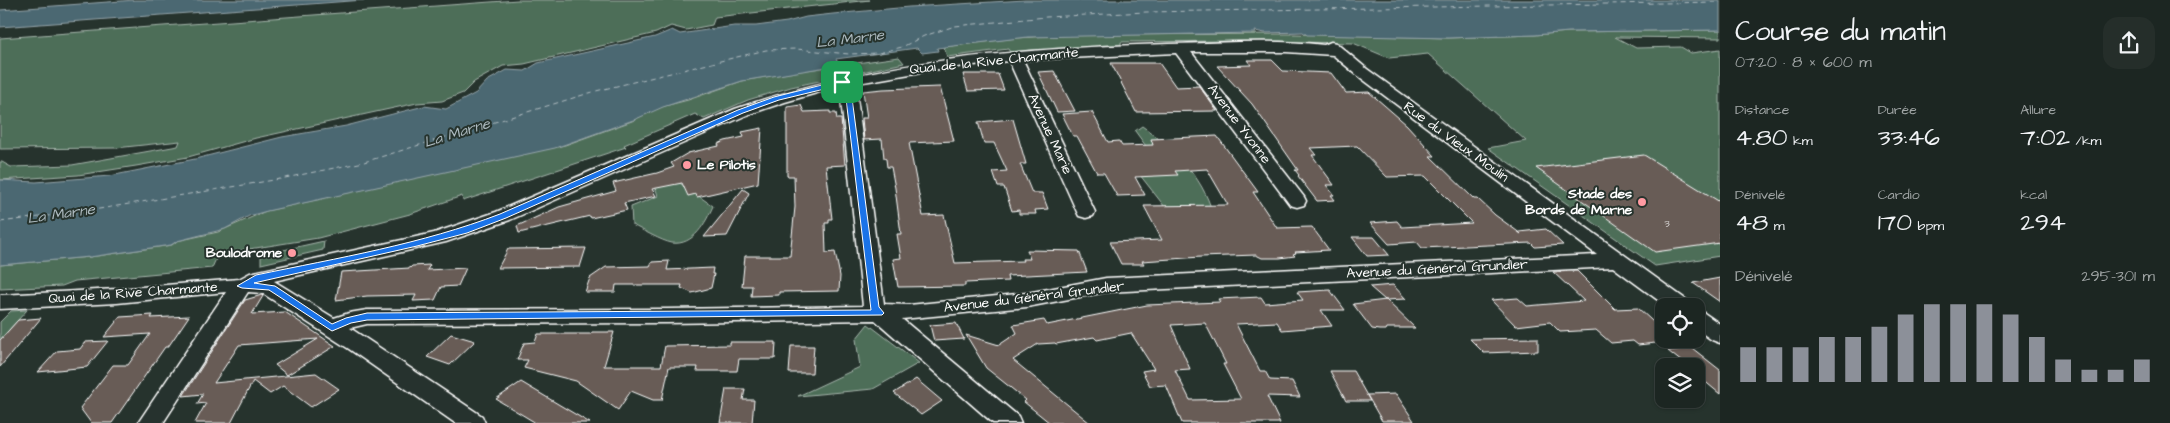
<!DOCTYPE html>
<html lang="fr">
<head>
<meta charset="utf-8">
<style>
  body { margin:0; font-family:"Architects Daughter",sans-serif; background:#252e2a; color:#f1f3f6; height:100vh; display:flex; flex-direction:column; font-size:19px; white-space:nowrap }
  * { box-sizing:border-box; margin:0 }
  p { font-size:16px; color:#a0a5a5 }
  .icon { flex:none; width:28px; height:28px; fill:none; stroke:currentColor; stroke-width:2; stroke-linecap:round; stroke-linejoin:round }
  .map { position:relative; flex:1; overflow:hidden }
  .details { display:flex; flex-direction:column; background:#1c2622; width:450px }
  .details>* { flex:none }
  .controls { position:absolute; left:1655px; top:298px; display:grid; gap:10px }
  .controls a { display:grid; place-items:center; width:50px; height:50px; border-radius:10px; background:#1c2622; box-shadow:0 1px 4px #0004,0 0 0 1px #3a4340; font-size:25px }
  .pin { position:absolute; display:grid; place-items:center; width:42px; height:42px; color:#fff; margin:-21px; border-radius:10px; box-shadow:0 2px 8px #0006 }
  .round { display:grid; place-items:center; flex:none; width:52px; height:52px; border-radius:15px; background:#252e2a }
  .head { display:flex; align-items:center; justify-content:space-between; height:85px; padding:0 15px }
  h1 { font-size:28px; font-weight:600; line-height:38px }
  .figures { display:grid; grid-template-columns:repeat(3,1fr); gap:8px; height:85px; padding:5px 15px }
  .figures div { display:grid; align-content:center }
  .figures b { font-size:25px; font-weight:600 }
  .figures small { font-size:14px; font-weight:400 }
  .figures p { font-size:14px }
  .chart { height:140px; padding:10px 15px }
  .chart p { display:flex; justify-content:space-between }
  .chart svg { width:100%; height:90px; margin-top:5px; stroke:#8c9099; stroke-width:6 }
  main { display:flex; flex:1; min-height:0 }
  .map>svg:first-child { display:block }
  .green { fill:#4d6e59; stroke:#a6b6ac }
  .water { fill:#4c6872; stroke:#94a4aa }
  .lines { fill:none; stroke-linecap:round; stroke-linejoin:round }
  .ferry { stroke:#aebbc0; stroke-width:1; stroke-dasharray:5 4; stroke-linecap:butt }
  .building { fill:#685c56; stroke:#fff; fill-rule:evenodd }
  .minor-casing { stroke:#fff; stroke-width:3 }
  .minor { fill:#26332d; fill-rule:evenodd }
  .route { fill:#1a73e8; stroke:#fff; fill-rule:evenodd }
  .poi-dot { fill:#ff9aa2; stroke:#26332d; stroke-width:2 }
  .labels { text-anchor:middle; dominant-baseline:central; stroke-width:4; stroke-linejoin:round; paint-order:stroke }
  .number-label { font-size:11px; fill:#d9d6d5 }
  .street-label { font-size:14px; fill:#fff; stroke:#26332d }
  .poi-label { font-size:14px; font-weight:bold; fill:#fff; stroke:#26332d; text-anchor:end }
  .water-label { font-size:15px; font-style:italic; fill:#aebbc0; stroke:#26332d }
</style>
</head>
<body>
<main>
<div class="map">
<svg width="1720" height="423" viewBox="0 0 1720 423">
  <rect width="100%" height="100%" fill="#26332d"/>
  <filter id="ink" filterUnits="userSpaceOnUse"><feTurbulence type="fractalNoise" baseFrequency=".02" numOctaves="2"/><feDisplacementMap in="SourceGraphic" scale="10" xChannelSelector="R" yChannelSelector="G"/><feConvolveMatrix kernelMatrix="1 2 1 2 8 2 1 2 1" color-interpolation-filters="sRGB"/></filter>
  <g filter="url(#ink)">
    <path class="green" d="M518 0H870L715 17 712 25 686 30 671 26 656 33 524 64 503 66 474 82 463 93 442 101 417 103 256 138 188 157 136 166 78 175 0 180V162H2L11 167 72 165 178 146 180 141 116 148 0 149V38Z
      M1720 30V38L1615 37 1636 48 1681 47 1691 53 1720 49V256L1655 266 1488 148 1526 141 1428 54 1389 58 1353 43 1231 41 1121 42V45L1010 52 1008 49 947 57 944 47 1017 38 1064 35 1295 34 1448 38 1535 35 1569 32Z
      M899 57 904 63 791 87 748 100 704 119 695 114 624 145 626 147 463 201 462 196 410 214 318 238 218 254 212 268 75 281 62 286 0 289V265L90 257 172 245 177 241 218 232 266 211 565 145 632 121 657 108 688 100 742 81 800 71Z
      M1142 126C1174 149 1202 175 1213 214L1172 216 1136 170 1154 157 1135 131Z
      M671 177 713 206C706 222 694 246 672 243 661 241 643 230 632 225L631 207 658 196 654 183Z
      M324 241 323 250 261 264V255Z
      M27 310 0 340V322L11 311Z
      M868 324 919 363 873 389 798 396 860 367 856 339Z"/>
    <path class="water" d="M135 0H364L0 27V10Z
      M1025 0H1720V30L1569 32 1535 35 1448 38 1307 35 1303 32 1265 33 1255 31 1256 33 1028 37 937 48 938 51 922 53 917 48 836 59 839 65 742 81 663 107 636 119 555 148 267 211 249 216 225 229 177 241 171 245 90 257 0 265V180L36 182 110 176 195 159 282 137 346 126 424 106 446 109 476 93 487 81 507 70 525 71 538 63 655 37 672 30 680 34 734 26H756L787 22 806 17 833 14 909 7Z"/>
    <g class="lines">
      <path class="ferry" d="M0 222 87 211 280 179 364 162 596 91 766 50 796 49 849 54 879 53 902 47 924 36 955 26 1046 17 1146 12 1720 2"/>
    </g>
    <path class="building" d="M1247 60H1272L1283 71 1331 73 1346 93 1369 92 1407 125 1435 156H1430L1474 199H1478L1495 215 1521 234 1519 232 1546 229 1563 245 1535 247 1531 243 1422 248 1417 242 1389 244 1370 223 1397 221 1402 227 1472 223 1425 176 1387 177 1357 146 1310 148 1316 155H1312L1334 185H1326L1334 195H1331L1335 200 1317 201 1298 176 1299 175 1295 170H1298L1252 104 1217 66 1251 65Z
      M1111 63H1159L1176 87 1199 86 1217 111 1136 112Z
      M1054 71 1075 111 1057 112 1038 72Z
      M963 74H998L1004 90 968 91Z
      M940 87 954 141 909 143 923 216 944 215 955 263 1023 261 1022 259H1030L1027 250 1079 251 1087 272 1007 276 1008 281 965 283V286L898 287 893 259 901 258 897 234H901L895 188 891 167H887L886 159 884 158 882 139 864 140 862 118H867L863 91 883 89Z
      M801 105 804 112 830 111V113H836L837 119H841L845 165 826 166 832 219H829V223H825L826 253 835 252 840 276 839 291 779 292V295L751 296 752 286H742L745 256H790L795 207 794 176H787V107Z
      M1092 112 1108 142 1119 141 1122 146 1153 145 1151 139 1217 136 1258 192H1253L1277 228 1312 227 1329 250 1295 252 1296 253 1293 254 1295 256 1280 258H1262L1256 255 1201 257 1142 261 1144 264H1121L1110 242 1162 240 1144 206 1228 205 1207 169 1175 171 1178 175 1135 177 1145 195 1117 196 1104 173H1097L1077 136H1073L1062 114Z
      M1013 119 1026 164H1020L1032 193H1042L1048 209 1035 210 1036 214H1019V210L1012 211 1004 187H998L993 172 1007 171 994 143H984L978 122Z
      M762 128 758 183 697 197 696 194 688 196 682 183 652 189 656 196 624 203 627 210 591 218 590 216 519 233 517 226 559 207 616 191 613 183 657 173 674 167 671 163 688 153 719 146 718 144 725 141 744 137 742 132Z
      M1644 155 1720 202V243L1655 252 1536 168Z
      M743 189 749 193 727 236 704 237Z
      M1352 237H1374L1389 255 1367 256Z
      M586 248 580 267 498 268 508 249Z
      M669 261 667 270 713 268 712 274H714L711 288 692 293 681 288 682 285H616L615 292H585L590 278 606 267 650 266 652 262Z
      M430 265 427 270 466 268 458 286 441 287 435 300 413 301 416 295 367 296 336 300 341 272 410 268 412 266Z
      M1577 271 1615 309 1638 308 1664 332V339H1670L1673 341 1638 345 1633 341 1611 343 1596 330 1560 332 1550 322 1516 326 1491 300 1518 298 1527 306 1584 301 1553 272Z
      M1720 278V302L1693 283Z
      M1393 285 1406 299 1385 300 1370 287Z
      M1330 290 1345 310H1321L1332 326 1282 330 1277 322 1236 324 1260 371H1265L1270 380 1292 381 1300 397 1267 396 1280 423H1182L1166 385 1150 386 1142 371 1154 369 1131 333 1097 340 1094 337 1056 344 1055 343 1038 344 1013 360 1090 423H1050L1024 402 1026 400 986 368 966 335 999 345 1017 333 1013 325 1044 320 1047 325 1147 305 1220 302 1218 299 1261 297 1265 303 1303 300 1297 292ZM1205 323 1226 364H1223L1241 399 1190 400 1175 370 1190 369 1171 325Z
      M262 295 263 296 252 314 285 312 335 346 287 375 275 365 318 339 239 345 214 383 316 373 339 389 311 407 283 386 270 394 253 381 231 423H195L206 403 197 404 203 394 183 396 245 300Z
      M1386 300 1415 328H1387L1386 330H1379L1372 329 1353 304Z
      M153 315 151 318 189 316 168 347H165L112 423H91L80 408 113 365H128L150 334 104 337 120 317Z
      M41 318 0 367V340L18 320Z
      M956 323 964 339 934 341 930 325Z
      M592 332H614L604 366H661L665 346 730 345V342H776L775 359H739L737 371H697L698 367H669L662 400H653L631 391 618 410 576 381 524 368 528 360H517L524 343 535 342 538 334H591Z
      M451 334 475 341 450 365 427 357Z
      M1538 338V351L1484 353 1470 339Z
      M108 341 87 367 38 372 57 351 80 349 85 342Z
      M791 346H814L812 373H789Z
      M1692 348 1720 370V394L1696 374V366H1687L1668 351Z
      M1330 371H1353L1370 401H1346Z
      M916 379 942 401 921 415 894 393Z
      M521 382 590 423H536L496 399Z
      M726 389H745L743 400H754L752 423H720Z
      M1396 394 1414 421H1382L1367 395Z"/>
    <g class="lines">
      <g class="minor-casing">
        <path id="minor" d="M1331 42 1336 43 1367 69 1688 301 1690 306H1666L1613 267 1106 292 1027 307 902 319 1018 416 1021 423H993L875 320 667 323 367 324 350 328 482 416 485 423H455L349 349 262 293 248 292 163 423H138L226 292 117 303 0 309V295L117 289 239 279 250 273 434 233 496 212 735 109C875 60 1022 48 1169 44 1220 43 1274 39 1324 45ZM1191 52H1286L1333 55 1357 75 1597 255 1106 278 1027 293 909 305 884 304 856 90 852 84 939 69 1009 61 1077 212 1079 216 1086 218 1093 216 1095 212 1023 60 1176 53 1290 205 1297 207 1304 205 1306 201 1304 197ZM838 87 840 90 863 306 667 309 367 310 349 313 334 318 274 281 446 242 510 220 747 115 785 102Z
          M1696 311 1704 313 1720 324V343L1712 340 1696 329Z"/>
      </g>
      <use href="#minor" class="minor"/>
    </g>
  </g>
  <path class="route" d="M842 80 851 90 879 307 884 313 882 315 367 320 351 323 332 331 269 290 242 288 237 286 256 275C338 258 422 244 500 214L738 110 774 97ZM841 85 845 90 871 310 367 313 346 318 332 324 275 286 254 283 417 246 467 233 506 218 743 113 779 100Z"/>
  <g class="poi-dot">
    <circle cx="687" cy="165" r="5"/>
    <circle cx="1642" cy="202" r="5"/>
    <circle cx="292" cy="253" r="5"/>
  </g>
  <g class="labels">
    <g class="number-label">
      <text x="1667" y="223">3</text>
    </g>
    <g class="street-label">
      <text transform="translate(994 61) rotate(-6)">Quai de la Rive Charmante</text>
      <text transform="translate(1239 124) rotate(53)">Avenue Yvonne</text>
      <text transform="translate(1050 134) rotate(65)">Avenue Marie</text>
      <text transform="translate(1456 142) rotate(36)">Rue du Vieux Moulin</text>
      <text transform="translate(1437 269) rotate(-3)">Avenue du Général Grundler</text>
      <text transform="translate(133 293) rotate(-4)">Quai de la Rive Charmante</text>
      <text transform="translate(1034 297) rotate(-7)">Avenue du Général Grundler</text>
    </g>
    <g class="poi-label">
      <text x="697" y="165" text-anchor="start">Le Pilotis</text>
      <text x="1632" y="194">Stade des<tspan x="1632" dy="16">Bords de Marne</tspan></text>
      <text x="282" y="253">Boulodrome</text>
    </g>
    <g class="water-label">
      <text transform="translate(850 39) rotate(-7)">La Marne</text>
      <text transform="translate(457 133) rotate(-17)">La Marne</text>
      <text transform="translate(61 214) rotate(-8)">La Marne</text>
    </g>
  </g>
</svg>
<div class="controls">
<a><svg class="icon" aria-label="locate" viewBox="0 0 24 24"><circle cx="12" cy="12" r="6"/><path d="M12 2v4M12 18v4M2 12h4M18 12h4"/></svg></a>
<a><svg class="icon" aria-label="layers" viewBox="0 0 24 24"><path d="M12 4l9 5-9 5-9-5zM3 14l9 5 9-5"/></svg></a>
</div>
<div class="pin" style="left:842px;top:82px;background:#1e9e55"><svg class="icon" aria-label="arrive" viewBox="0 0 24 24"><path d="M6 21V4h12l-3 4 3 4H6"/></svg></div>
</div>
<section class="details">
<div class="head"><div><h1>Course du matin</h1><p>07:20 · 8 × 600 m</p></div><a class="round"><svg class="icon" aria-label="share" viewBox="0 0 24 24"><path d="M12 15V3M7 8l5-5 5 5M5 13v7h14v-7"/></svg></a></div>
<div class="figures">
<div><p>Distance</p><b>4.80<small> km</small></b></div>
<div><p>Durée</p><b>33:46</b></div>
<div><p>Allure</p><b>7:02<small> /km</small></b></div>
</div>
<div class="figures">
<div><p>Dénivelé</p><b>48<small> m</small></b></div>
<div><p>Cardio</p><b>170<small> bpm</small></b></div>
<div><p>kcal</p><b>294</b></div>
</div>
<div class="chart"><p><span>Dénivelé</span>295–301 m</p>
<svg viewBox="0 0 160 44" preserveAspectRatio="none"><path d="M5 44V27M15 44V27M25 44V27M35 44V22M45 44V22M55 44V17M65 44V11M75 44V6M85 44V6M95 44V6M105 44V11M115 44V22M125 44V33M135 44V38M145 44V38M155 44V33"/></svg>
</div>
</section>
</main>
</body>
</html>
